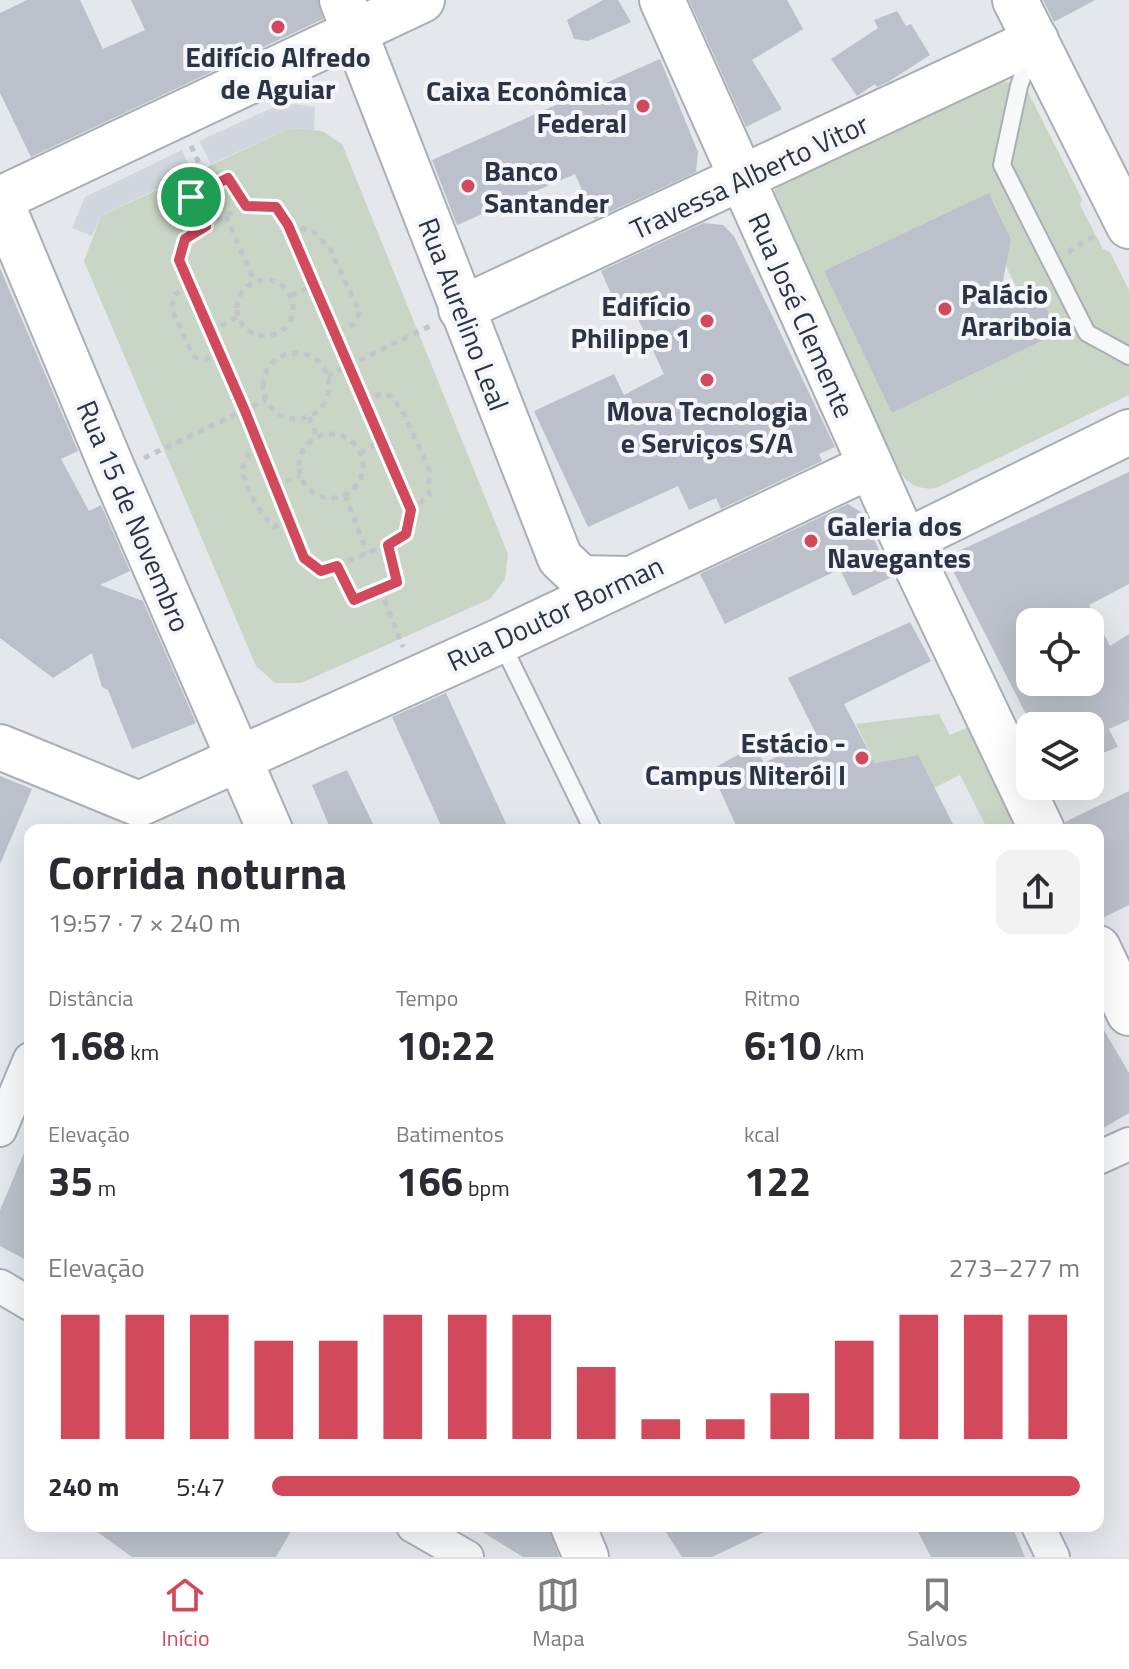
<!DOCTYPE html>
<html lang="pt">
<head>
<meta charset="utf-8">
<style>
  body { margin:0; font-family:"Titillium Web",sans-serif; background:#f2f2f3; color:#2b2b33; height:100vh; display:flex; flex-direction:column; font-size:30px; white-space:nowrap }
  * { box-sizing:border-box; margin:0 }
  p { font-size:26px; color:#7c7c81 }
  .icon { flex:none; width:44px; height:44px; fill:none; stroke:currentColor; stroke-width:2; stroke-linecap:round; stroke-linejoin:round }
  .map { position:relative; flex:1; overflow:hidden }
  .panel { position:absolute; left:24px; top:824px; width:1080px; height:708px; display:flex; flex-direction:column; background:#fff; border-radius:16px; box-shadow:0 8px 32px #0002 }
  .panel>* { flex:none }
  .controls { position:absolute; left:1016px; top:608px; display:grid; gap:16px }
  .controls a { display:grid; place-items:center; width:88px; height:88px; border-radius:16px; background:#fff; box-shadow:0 8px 32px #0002; font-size:40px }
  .pin { position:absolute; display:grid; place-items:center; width:68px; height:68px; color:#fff; margin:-34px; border:4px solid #fff; border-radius:50%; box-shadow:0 2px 8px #0007 }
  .round { display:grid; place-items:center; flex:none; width:84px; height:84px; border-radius:16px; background:#f2f2f3 }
  .headline { display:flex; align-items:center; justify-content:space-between; height:136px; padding:0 24px }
  h1 { font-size:44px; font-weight:700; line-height:60px }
  .stats { display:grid; grid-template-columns:repeat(3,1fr); gap:12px; height:136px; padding:8px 24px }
  .stats div { display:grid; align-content:center }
  .stats b { font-size:40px; font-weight:700 }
  .stats small { font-size:22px; font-weight:400 }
  .stats p { font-size:22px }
  .chart { height:224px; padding:16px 24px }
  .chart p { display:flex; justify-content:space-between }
  .chart svg { width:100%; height:144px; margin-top:8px; stroke:#d1495b; stroke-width:6 }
  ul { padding:0 24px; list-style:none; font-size:26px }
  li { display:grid; grid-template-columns:128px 96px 1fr; align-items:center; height:60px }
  li i { height:20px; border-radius:10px; background:#d1495b }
  .tabs { display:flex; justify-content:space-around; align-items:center; height:112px; border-top:2px solid #e1e1e2; background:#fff; font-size:22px; color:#7c7c81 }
  .tabs a { display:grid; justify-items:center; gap:4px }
  .tabs .on { color:#d1495b }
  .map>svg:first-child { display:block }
  .built { fill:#d2d6de }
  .green { fill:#c9d6c5; fill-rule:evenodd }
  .building { fill:#bbc0ca; fill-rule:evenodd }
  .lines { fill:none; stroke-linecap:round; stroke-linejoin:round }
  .lane-casing { stroke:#a9aeb7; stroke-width:20 }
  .street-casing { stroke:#a9aeb7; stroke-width:36 }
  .secondary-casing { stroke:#a9aeb7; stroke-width:48 }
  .path { stroke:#c2c5cb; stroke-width:5; stroke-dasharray:6 6; stroke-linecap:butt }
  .lane { stroke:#f7f8fa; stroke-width:16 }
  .street { stroke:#f7f8fa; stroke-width:32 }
  .secondary { stroke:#fff; stroke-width:44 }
  .route-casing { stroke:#fff; stroke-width:16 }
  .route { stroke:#d1495b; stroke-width:10 }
  .poi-dot { fill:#d1495b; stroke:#f4f6f9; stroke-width:3 }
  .labels { text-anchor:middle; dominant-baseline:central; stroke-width:8; stroke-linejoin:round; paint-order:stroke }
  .poi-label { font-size:28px; font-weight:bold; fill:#2b3445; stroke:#f4f6f9; text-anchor:end }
  .street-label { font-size:28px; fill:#2b3445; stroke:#f4f6f9 }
</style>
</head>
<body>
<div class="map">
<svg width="1129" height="1557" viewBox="0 0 1129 1557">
  <rect width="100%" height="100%" fill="#e4e7ec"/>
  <path class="built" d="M283 103 315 107 314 130 291 128 211 164 199 141Z
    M182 150 192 172 101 216 92 236 72 228 85 197Z"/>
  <path class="green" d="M1000 80 1019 86 1028 92 1082 199 1080 205 1103 249 1110 252 1129 290V395L936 488C910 491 902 477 891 457L771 208 774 191 785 181ZM984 196 992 198 1011 239 1010 246 999 251 1018 291 1030 285 1036 288 1056 326 1052 336 892 413Z
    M291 128 322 131 342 144 508 554 505 579 490 599 301 683H275L256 666 84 261 101 216Z
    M939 714 950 735 975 724 1024 830H1005L1003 826 988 830 960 775 934 788 917 755 875 763 856 724Z"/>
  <path class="building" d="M27 0H80L103 49 145 30 131 0H318L323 19 31 157 0 93V13Z
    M603 0H618L631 22 588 41 574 39 567 20Z
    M689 0H787L803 29 752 60 782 109 746 127Z
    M1043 0H1095L1054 22Z
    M897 11 906 26 911 24 930 55 888 82 877 87 875 84 857 96 831 59 878 28 874 20Z
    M660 59 698 152 696 172 595 219 575 174 457 225 432 160Z
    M989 193 1011 239 999 301 1034 283 1056 327 1052 336 892 413 824 271Z
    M703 223 723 225 734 236 835 447 819 454 822 461 721 509 716 498 689 510 678 486 588 527 534 411 614 374 624 395 664 374 631 304 618 310 601 271Z
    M0 268 78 451 61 459 89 511 101 505 130 571 100 585 143 601 196 723 132 749 108 690 102 687 92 653 53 678 0 638Z
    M1129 472V584L1089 605 1110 646 1129 634V720L1109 729 1118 747 1090 758V726H1032L946 557ZM1030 622H1090V682H1030Z
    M848 504 861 512 892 577 853 596 840 569 725 624 700 574Z
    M910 622 931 661 844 704 875 763 918 755 956 830H738L711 770 755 745 764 763 817 736 788 678Z
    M446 693 509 830H443L392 717Z
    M347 770 376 830H331L312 785Z
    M0 776 32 789 0 864Z
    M1129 791V905L1098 920V830H1067L1065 822Z
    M1098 1020 1129 1073V1113L1098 1131Z
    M30 1139V1262L0 1246V1210Z
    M89 1526H294L276 1557H132Z
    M473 1526H549L559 1557H523Z
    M662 1526H777L712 1557H682Z
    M915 1526H1012L1025 1557H931Z"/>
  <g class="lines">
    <g class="lane-casing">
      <path id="lane" d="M1032 49 1019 86 1002 165 1087 333 1129 356
        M501 642 593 830"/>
    </g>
    <g class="street-casing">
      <path id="street" d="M0 1130 30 1059
        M1098 1158 1129 1144
        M0 1286 30 1304
        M413 1526 467 1557
        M1038 1526 1053 1557"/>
    </g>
    <g class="secondary-casing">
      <path id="secondary" d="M342 0 560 558 581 578 627 579
        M662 0 905 542 1042 830
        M1015 0 1129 226
        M0 199 422 0
        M0 200 114 472 270 830
        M461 309 1036 40
        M905 542 1129 432
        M0 747 139 804 500 641 870 466
        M1098 948 1129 1013
        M573 1526 586 1557"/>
    </g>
    <path class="path" d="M191 146 210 187
      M228 178 246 206 206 226 191 197Z
      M226 216 254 281
      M206 226 185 239 179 260 245 411 304 558 321 571 388 545 406 534 411 510 288 225 276 207 246 206
      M289 226 312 230 330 249 360 313 354 324 335 332
      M1068 252 1094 236
      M237 308a28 28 0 1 1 56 0a28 28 0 1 1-56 0Z
      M190 285 176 294 171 307 193 356 205 360 220 353
      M291 296 314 285
      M210 331 238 317
      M263 386a33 33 0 1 1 66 0a33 33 0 1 1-66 0Z
      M327 376 430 326
      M364 401 381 394 391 396 402 410 429 469V495L411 510
      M309 417 317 437
      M299 466a32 32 0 1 1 64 0a32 32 0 1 1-64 0Z
      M258 444C252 450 244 457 243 465 240 482 262 516 274 527L290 521
      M360 453 381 441
      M144 458 266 400
      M275 486 300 476
      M345 495 367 553
      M337 566 354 600 397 582 388 546
      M380 589 403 647"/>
    <use href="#lane" class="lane"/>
    <use href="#street" class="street"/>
    <use href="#secondary" class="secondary"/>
  </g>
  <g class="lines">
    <g class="route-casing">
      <path id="route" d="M228 178 246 206 276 207 288 225 411 510 406 534 388 545 397 582 354 600 337 566 321 571 304 558 245 411 179 260 185 239 206 226 191 197Z"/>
    </g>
    <use href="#route" class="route"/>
  </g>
  <g class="poi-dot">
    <circle cx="278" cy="27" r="8"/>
    <circle cx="643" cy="106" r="8"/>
    <circle cx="468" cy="186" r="8"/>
    <circle cx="945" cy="309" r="8"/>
    <circle cx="707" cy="321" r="8"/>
    <circle cx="707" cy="380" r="8"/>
    <circle cx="811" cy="541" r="8"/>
    <circle cx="862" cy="758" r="8"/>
  </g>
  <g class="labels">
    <g class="poi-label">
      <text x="278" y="56" text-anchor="middle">Edifício Alfredo<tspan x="278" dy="32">de Aguiar</tspan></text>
      <text x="627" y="90">Caixa Econômica<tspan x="627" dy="32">Federal</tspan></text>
      <text x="484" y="170" text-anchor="start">Banco<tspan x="484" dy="32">Santander</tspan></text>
      <text x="961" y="293" text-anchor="start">Palácio<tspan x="961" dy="32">Arariboia</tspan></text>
      <text x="691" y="305">Edifício<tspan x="691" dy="32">Philippe 1</tspan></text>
      <text x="707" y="410" text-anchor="middle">Mova Tecnologia<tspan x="707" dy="32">e Serviços S/A</tspan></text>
      <text x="827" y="525" text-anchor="start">Galeria dos<tspan x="827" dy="32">Navegantes</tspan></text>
      <text x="846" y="742">Estácio -<tspan x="846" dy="32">Campus Niterói I</tspan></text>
    </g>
    <g class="street-label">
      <text transform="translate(749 176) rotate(-25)">Travessa Alberto Vitor</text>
      <text transform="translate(464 314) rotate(69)">Rua Aurelino Leal</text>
      <text transform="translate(802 315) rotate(66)">Rua José Clemente</text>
      <text transform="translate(134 516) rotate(67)">Rua 15 de Novembro</text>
      <text transform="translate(555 613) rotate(-25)">Rua Doutor Borman</text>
    </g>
  </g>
</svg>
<div class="controls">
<a><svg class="icon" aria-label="locate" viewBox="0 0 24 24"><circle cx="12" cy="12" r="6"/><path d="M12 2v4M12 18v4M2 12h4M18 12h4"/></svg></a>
<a><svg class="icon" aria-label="layers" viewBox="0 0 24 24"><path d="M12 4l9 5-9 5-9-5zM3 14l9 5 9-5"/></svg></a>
</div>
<div class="pin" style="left:191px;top:197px;background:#1e9e55"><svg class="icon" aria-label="arrive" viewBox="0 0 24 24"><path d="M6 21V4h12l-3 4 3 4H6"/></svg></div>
<section class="panel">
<div class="headline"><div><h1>Corrida noturna</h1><p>19:57 · 7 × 240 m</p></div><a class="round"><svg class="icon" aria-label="share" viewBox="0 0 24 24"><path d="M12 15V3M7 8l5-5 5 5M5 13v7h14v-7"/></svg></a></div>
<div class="stats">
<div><p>Distância</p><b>1.68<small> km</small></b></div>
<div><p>Tempo</p><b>10:22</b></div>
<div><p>Ritmo</p><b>6:10<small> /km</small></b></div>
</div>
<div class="stats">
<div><p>Elevação</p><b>35<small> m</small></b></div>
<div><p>Batimentos</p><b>166<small> bpm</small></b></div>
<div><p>kcal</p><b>122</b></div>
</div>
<div class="chart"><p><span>Elevação</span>273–277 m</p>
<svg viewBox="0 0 160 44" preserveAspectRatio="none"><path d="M5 44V6M15 44V6M25 44V6M35 44V14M45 44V14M55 44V6M65 44V6M75 44V6M85 44V22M95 44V38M105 44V38M115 44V30M125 44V14M135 44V6M145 44V6M155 44V6"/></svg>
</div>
<ul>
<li><b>240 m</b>5:47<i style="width:100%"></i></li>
</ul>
</section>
</div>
<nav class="tabs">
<a class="on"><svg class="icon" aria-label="home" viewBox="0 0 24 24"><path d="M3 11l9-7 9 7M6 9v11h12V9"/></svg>Início</a>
<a><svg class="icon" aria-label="map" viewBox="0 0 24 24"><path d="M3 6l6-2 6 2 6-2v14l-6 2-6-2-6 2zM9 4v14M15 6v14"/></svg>Mapa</a>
<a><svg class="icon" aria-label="saved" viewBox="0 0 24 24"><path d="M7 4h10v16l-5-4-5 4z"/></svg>Salvos</a>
</nav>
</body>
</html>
